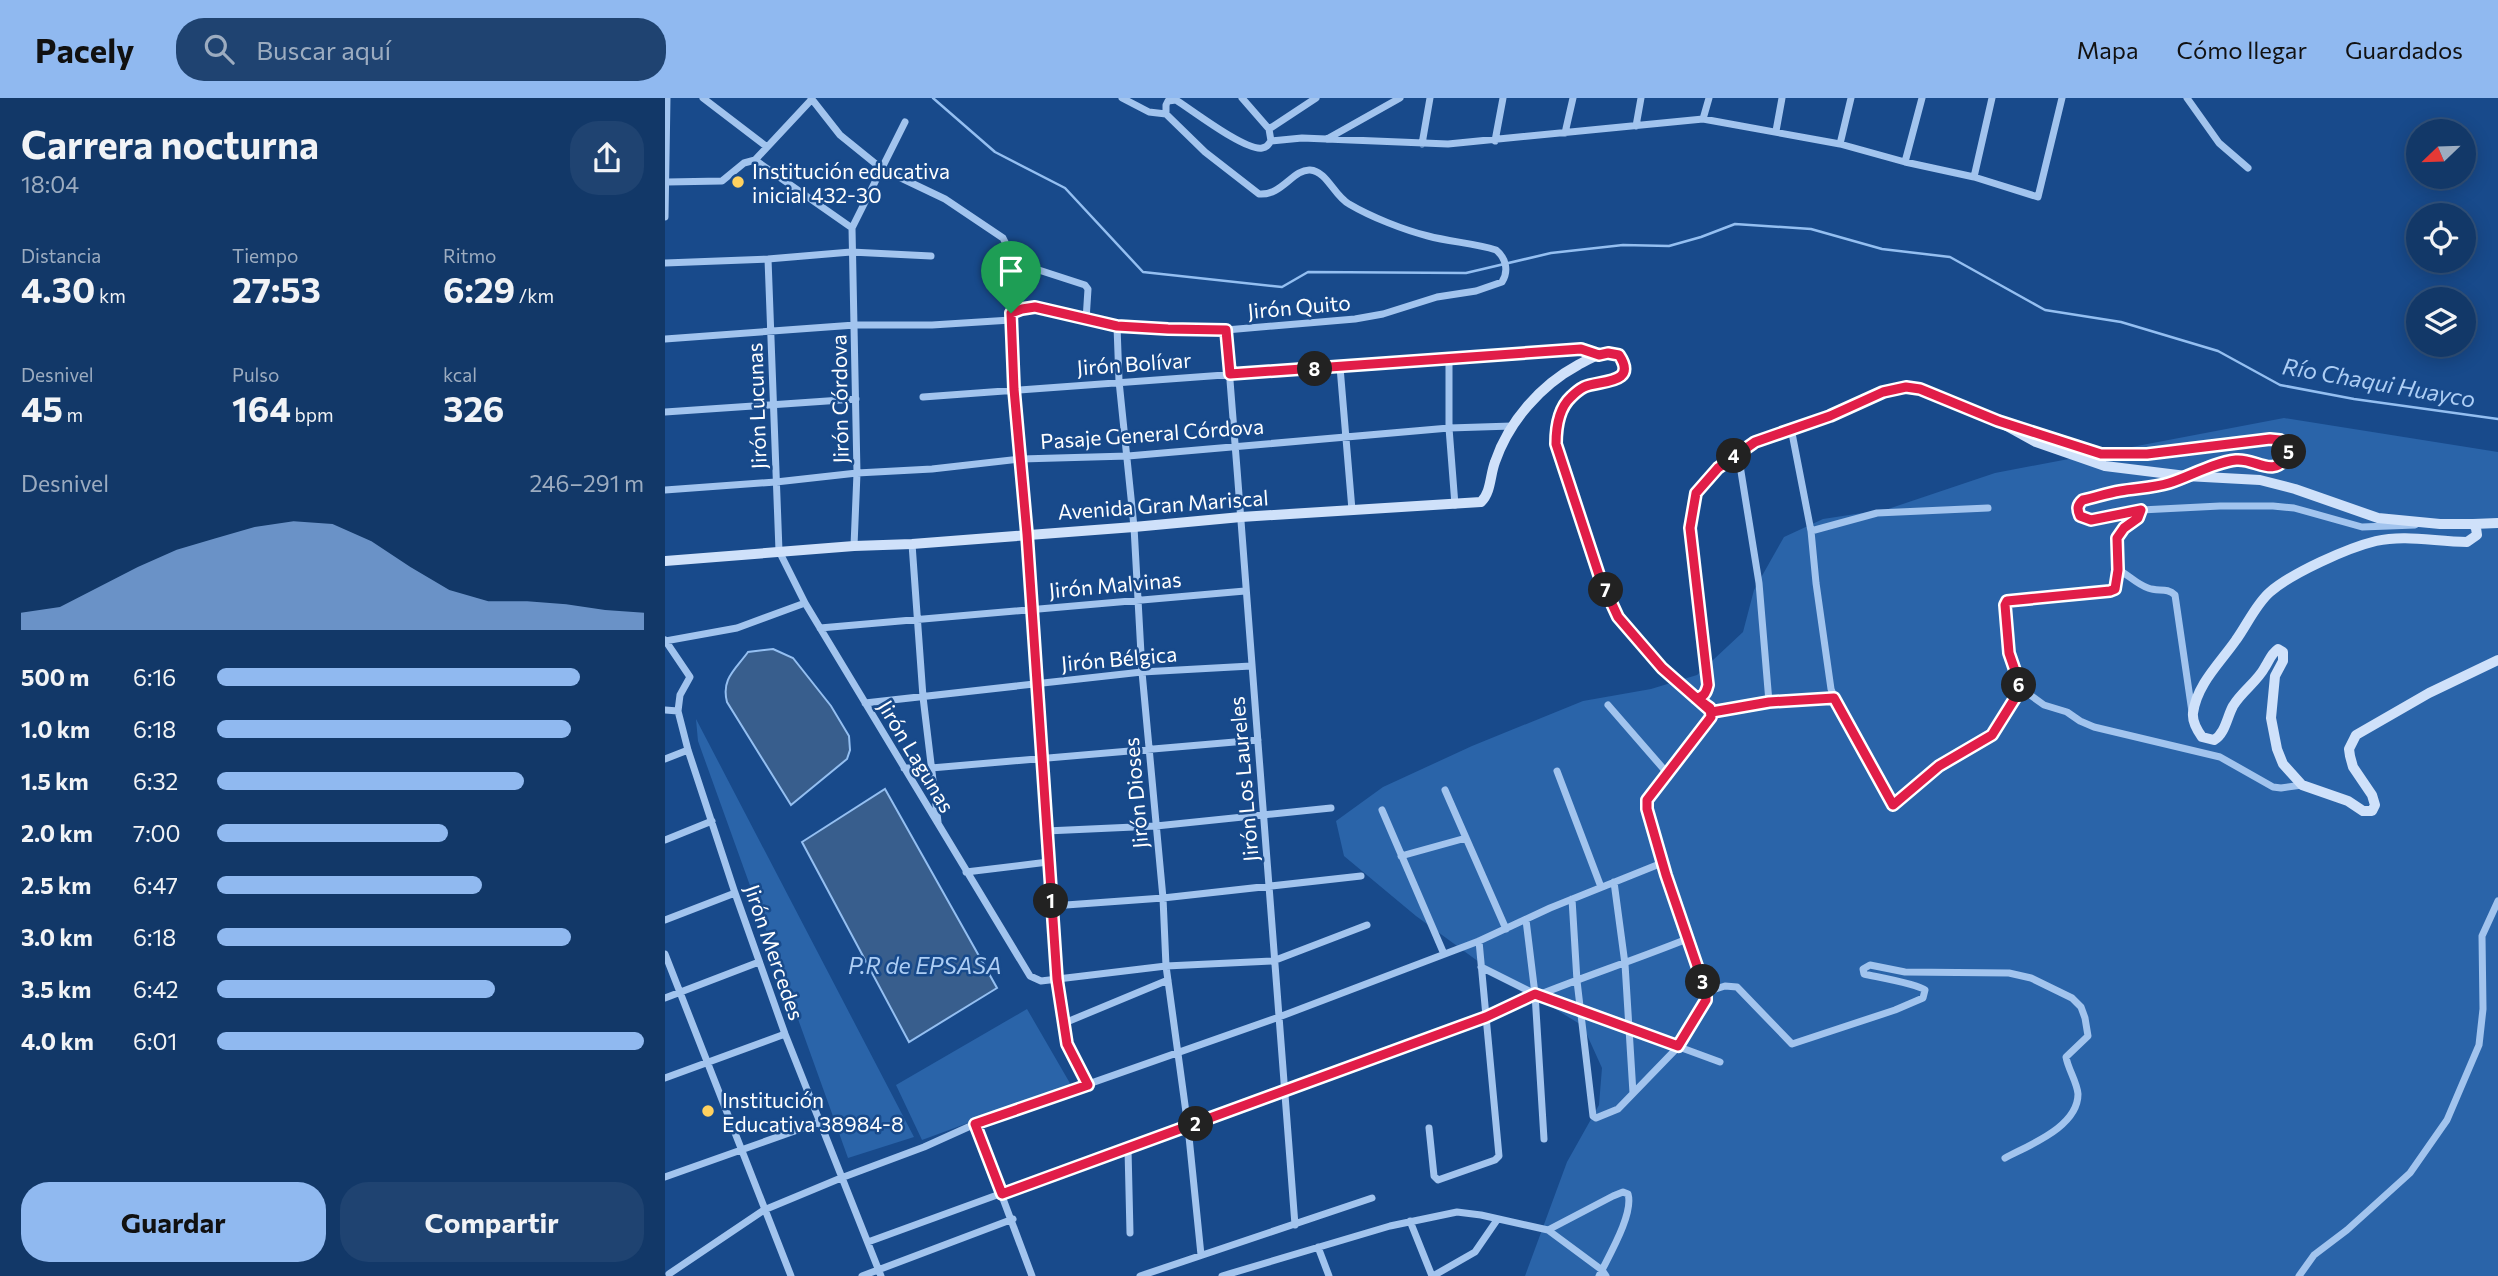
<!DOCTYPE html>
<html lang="es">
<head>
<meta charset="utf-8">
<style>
  body { margin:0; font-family:Commissioner,sans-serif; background:#1f4371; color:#f1f3f6; height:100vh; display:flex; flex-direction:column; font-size:26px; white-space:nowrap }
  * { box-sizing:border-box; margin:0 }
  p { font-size:23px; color:#9cacc0 }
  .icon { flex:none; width:38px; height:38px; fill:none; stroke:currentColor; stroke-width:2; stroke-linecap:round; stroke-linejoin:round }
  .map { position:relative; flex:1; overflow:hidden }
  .drawer { display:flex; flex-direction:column; background:#123868; width:665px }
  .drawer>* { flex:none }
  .needle { width:46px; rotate:247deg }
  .controls { position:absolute; left:1741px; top:21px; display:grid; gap:14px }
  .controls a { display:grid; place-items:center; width:70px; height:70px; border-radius:50%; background:#123868; box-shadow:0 4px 18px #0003,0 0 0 2px #31527c; font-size:35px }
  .pin { position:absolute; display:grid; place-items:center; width:60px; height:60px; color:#fff; margin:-72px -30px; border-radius:50% 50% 50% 0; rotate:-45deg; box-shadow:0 0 7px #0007 }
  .pin .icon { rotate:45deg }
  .km { position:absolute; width:35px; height:35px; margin:-18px; border-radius:50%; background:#222; color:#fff; font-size:19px; line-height:35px; text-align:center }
  .round { display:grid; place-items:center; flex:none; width:74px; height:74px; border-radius:28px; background:#1f4371 }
  .headline { display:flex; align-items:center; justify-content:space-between; height:119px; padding:0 21px }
  h1 { font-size:38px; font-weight:700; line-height:52px }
  .metrics { display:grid; grid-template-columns:repeat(3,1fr); gap:10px; height:119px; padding:7px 21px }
  .metrics div { display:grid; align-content:center }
  .metrics b { font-size:35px; font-weight:700 }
  .metrics small { font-size:19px; font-weight:400 }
  .metrics p { font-size:19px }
  .chart { height:196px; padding:14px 21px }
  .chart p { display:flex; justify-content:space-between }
  .chart svg { width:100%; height:126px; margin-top:7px; fill:#90b9f0; opacity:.7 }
  .cta { display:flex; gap:14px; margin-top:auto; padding:14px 21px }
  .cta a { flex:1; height:80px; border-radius:28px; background:#90b9f0; color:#111; font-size:28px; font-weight:700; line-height:80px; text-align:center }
  .cta a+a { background:#1f4371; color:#f1f3f6 }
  ul { padding:0 21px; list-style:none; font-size:23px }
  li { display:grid; grid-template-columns:112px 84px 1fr; align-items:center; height:52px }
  li i { height:18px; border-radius:9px; background:#90b9f0 }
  header { display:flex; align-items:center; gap:42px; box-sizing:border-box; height:98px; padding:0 35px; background:#90b9f0; color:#111 }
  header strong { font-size:33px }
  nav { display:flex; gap:38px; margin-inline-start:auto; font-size:24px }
  .search { width:490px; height:63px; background:#1f4371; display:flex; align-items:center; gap:18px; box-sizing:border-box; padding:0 24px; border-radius:28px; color:#9cacc0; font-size:26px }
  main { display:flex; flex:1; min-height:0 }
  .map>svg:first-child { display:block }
  .green { fill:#2a64a9 }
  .water { fill:#385e8d; stroke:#94bff1; stroke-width:2 }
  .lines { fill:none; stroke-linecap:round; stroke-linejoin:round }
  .stream { stroke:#94bff1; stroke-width:2.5 }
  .street { stroke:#a2c4ee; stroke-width:7 }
  .secondary { stroke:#cfe1fa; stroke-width:10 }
  .route-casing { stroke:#fff; stroke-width:14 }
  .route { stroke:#e11d48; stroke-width:9 }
  .poi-dot { fill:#ffd15f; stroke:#184a8b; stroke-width:2.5 }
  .labels { text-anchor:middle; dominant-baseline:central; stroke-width:5; stroke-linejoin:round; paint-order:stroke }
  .poi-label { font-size:21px; fill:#fff; stroke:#184a8b; text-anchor:start }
  .street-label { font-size:21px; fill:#fff; stroke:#184a8b }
  .water-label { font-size:23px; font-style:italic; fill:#adcef5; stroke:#184a8b }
</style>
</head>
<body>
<header>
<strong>Pacely</strong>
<div class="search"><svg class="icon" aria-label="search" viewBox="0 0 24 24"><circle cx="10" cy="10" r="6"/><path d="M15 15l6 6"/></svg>Buscar aquí</div>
<nav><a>Mapa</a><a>Cómo llegar</a><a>Guardados</a></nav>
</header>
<main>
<section class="drawer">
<div class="headline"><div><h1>Carrera nocturna</h1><p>18:04</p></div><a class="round"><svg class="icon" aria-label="share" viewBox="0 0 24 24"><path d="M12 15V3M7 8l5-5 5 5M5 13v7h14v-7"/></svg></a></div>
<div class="metrics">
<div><p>Distancia</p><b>4.30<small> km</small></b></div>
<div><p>Tiempo</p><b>27:53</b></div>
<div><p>Ritmo</p><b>6:29<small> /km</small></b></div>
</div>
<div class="metrics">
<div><p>Desnivel</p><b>45<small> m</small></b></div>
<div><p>Pulso</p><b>164<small> bpm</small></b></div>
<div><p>kcal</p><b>326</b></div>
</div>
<div class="chart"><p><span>Desnivel</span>246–291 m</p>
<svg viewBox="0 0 160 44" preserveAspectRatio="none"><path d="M0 44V38L10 36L20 29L30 22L40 16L50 12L60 8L70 6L80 7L90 13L100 22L110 30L120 34L130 34L140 35L150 37L160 38V44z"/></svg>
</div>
<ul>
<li><b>500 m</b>6:16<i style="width:85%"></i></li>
<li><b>1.0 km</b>6:18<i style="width:83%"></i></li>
<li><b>1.5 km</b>6:32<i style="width:72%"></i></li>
<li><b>2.0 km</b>7:00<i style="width:54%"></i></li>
<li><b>2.5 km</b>6:47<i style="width:62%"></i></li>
<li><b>3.0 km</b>6:18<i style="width:83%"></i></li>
<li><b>3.5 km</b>6:42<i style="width:65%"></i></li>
<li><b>4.0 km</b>6:01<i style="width:100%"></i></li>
</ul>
<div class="cta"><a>Guardar</a><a>Compartir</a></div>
</section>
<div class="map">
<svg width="1833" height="1178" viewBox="0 0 1833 1178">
  <rect width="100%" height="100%" fill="#184a8b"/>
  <path class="green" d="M1619 320 1833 354V1178H860L902 1064 934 1007 937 970 918 928 814 864 751 818 679 758 671 723 718 689 807 648 918 603 986 591 1032 577 1078 534 1089 492 1119 439 1158 421 1223 411 1330 375Z
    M31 621 249 1039 183 1060 33 643Z
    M362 911 406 987 257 1042 231 987Z"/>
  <path class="water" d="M108 551 128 560 166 608 184 638 185 652 182 661 126 707 62 604C56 581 70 572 83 554Z
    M220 691 332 890 244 944 137 744Z"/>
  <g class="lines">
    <path class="stream" d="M268 0 330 54 400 90 478 174 617 189 643 174 801 175 886 155 958 147 1004 148 1036 139 1070 126 1146 131 1217 151 1285 159 1380 212 1456 224 1553 253 1615 287 1689 301 1833 321"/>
    <path class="street" d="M38 0 102 49
      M146 0 175 37 217 71 280 101 338 140 342 148 349 291 362 436 392 881 397 926 402 946 423 987
      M457 0 484 14 501 16
      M1522 0 1554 45 1583 70
      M147 1 90 62 187 130
      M1038 21 1044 0
      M971 28 976 0
      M604 31 651 0
      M1111 33 1117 0
      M900 35 908 0
      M662 41 735 0
      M606 43 637 40 783 46 1038 21 1175 46 1240 64 1309 79 1373 99 1397 0
      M830 43 838 0
      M757 46 765 0
      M1175 46 1186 0
      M1240 64 1257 0
      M1309 79 1327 0
      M2 84 57 83 79 65 90 62
      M0 119 2 0
      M103 161 114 453 140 505 365 878 376 883 501 868 608 863 702 827
      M343 162 420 187 423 191 421 222
      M0 165 103 161 186 154 266 158
      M346 215 357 211 371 209 452 228 561 232 690 221 718 216 772 199 811 193 837 184C844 173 841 160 831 152 809 145 785 144 763 138 739 132 706 119 684 106 669 98 662 73 645 72 628 71 617 98 594 96L540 54 501 16V7L503 3 511 2C527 12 580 53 597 50 602 49 603 47 606 43L604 31 577 0
      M452 228 454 283 469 429 477 574 498 800 501 868 523 1029 536 1157
      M561 232C585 530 606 828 630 1127
      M0 241 190 227H267L346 222
      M784 261V330L790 407
      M675 269 687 412
      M258 299 916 251 934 256
      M0 314 191 301
      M1126 330 1146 433 1151 485 1166 591 1174 610 1228 707 1274 669 1327 637 1333 630 1352 597 1354 589 1344 555 1340 507 1341 503 1448 493C1456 476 1447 459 1451 442 1455 427 1473 426 1476 412
      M1352 330 1436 356H1482L1605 341 1615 342 1623 347 1624 356 1619 365 1610 369 1574 362 1554 365 1503 386 1418 402 1412 409C1414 418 1417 421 1426 422L1476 412 1555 408H1608L1629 410 1697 429 1750 427
      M1073 355 1094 485 1104 604
      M0 392 111 384 192 375 267 371 356 361 463 358 784 330 847 328
      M1146 433 1212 415 1323 410
      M247 446 258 599 273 724
      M189 448 192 375 187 130 240 24
      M1453 472C1463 476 1471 486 1483 490 1493 494 1502 489 1510 497L1527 614
      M155 530 580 493
      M0 542 25 579 15 597 13 613 23 652 70 795 120 936 216 1178
      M0 543 72 530 140 505
      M1354 589 1379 607 1402 614 1415 623 1429 629 1555 659 1608 689 1616 690 1637 687
      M200 605 477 574 586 568
      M943 607 1003 676
      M0 612 13 613
      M1047 614 1104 604 1169 600
      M0 661 23 652
      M239 670H266L593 642
      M892 673 936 789
      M780 692 841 831
      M717 712 779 856
      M381 733 491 728 666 710
      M0 742 47 723
      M736 758 801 740
      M301 774 383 764
      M949 784 960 866 968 995
      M907 801 912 883 928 1018 931 1020 953 1011 1013 949 1041 902V894L1001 777 982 711V702L986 697 1046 619 1045 610 1031 600
      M387 808 498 800 696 778
      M0 822 70 795
      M861 822 870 896 879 1041
      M0 856 126 1178
      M816 869 870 896 1055 964
      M1041 894 1060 888 1072 889 1127 946 1230 912 1258 900 1260 892C1253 886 1212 879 1199 876L1198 871 1205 867 1240 874 1344 875 1366 880 1407 900 1416 909 1420 920 1423 938 1401 959C1403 971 1412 984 1413 996 1413 1029 1364 1047 1340 1060
      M0 900 94 864
      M397 926 503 882
      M0 980 120 936
      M310 1026 367 1178
      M764 1030 769 1078 773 1082 830 1062 834 1058 814 843
      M463 1051 465 1135
      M0 1079 155 1024
      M745 1123 767 1178
      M883 1132 948 1098 958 1094 963 1096C969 1116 943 1159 934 1178
      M203 1144 821 919C886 889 955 868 1022 841
      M653 1149 664 1178
      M4 1176 99 1112 176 1080 259 1049 310 1026 614 919 814 843 885 810 997 765
      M197 1178 348 1121
      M475 1178 707 1100
      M557 1178 725 1128 792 1114 816 1117 883 1132 937 1172 941 1178
      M768 1178 810 1154 832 1122
      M1634 1178 1649 1157 1682 1132 1745 1075 1782 1022 1814 947 1818 911 1817 838 1833 803"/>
    <path class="secondary" d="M1808 426 1833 425
      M0 463 189 448 247 446 469 429 576 419 816 404C826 395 825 377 830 364 844 323 876 287 913 267 926 260 940 251 954 257L959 270 957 276C948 285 938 284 926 287 900 293 891 322 891 346L935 480 953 519 997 570 1031 600C1039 599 1041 595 1043 587L1025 431 1031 395 1053 370 1090 344 1165 318 1218 294 1241 289 1255 291 1274 298 1333 323 1371 344 1440 368 1521 378 1595 382 1630 391 1713 420 1775 426H1808L1811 430 1812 437 1802 444C1771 444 1741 436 1711 443 1682 450 1627 475 1605 494 1591 506 1582 527 1571 542 1555 565 1532 586 1528 615 1527 624 1532 632 1537 639L1549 642C1560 636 1562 619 1568 608 1577 593 1592 584 1600 569 1605 561 1606 556 1613 551L1618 554V563L1610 578 1606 620 1612 651 1618 666 1637 687 1683 703 1698 713H1707L1710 707 1707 697 1688 669 1685 658 1684 651 1691 637 1764 595 1833 562"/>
  </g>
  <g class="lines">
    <g class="route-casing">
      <path id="route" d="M346 215 349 291 362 436 392 881 402 946 423 987 310 1026 337 1096 821 919 870 896 1013 948 1041 902V894L1001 777 982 711V702L1046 619 1045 610 1031 600C1039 599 1041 595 1043 587L1025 430 1031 395 1053 370 1090 344 1165 318 1218 294 1241 289 1255 291 1333 323 1436 356H1482L1605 341 1615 342 1623 347 1624 356C1608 382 1592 360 1571 362 1547 365 1526 378 1504 385 1488 390 1471 390 1455 393 1443 395 1431 399 1418 402 1412 407 1412 411 1415 418L1426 422 1476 412 1473 420 1459 430 1452 440 1453 472 1450 491 1445 493 1342 503 1340 507 1344 555 1354 584 1352 597 1327 637 1274 668 1228 707 1169 600 1104 604 1047 614 997 570 953 519 935 480 891 346C891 330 893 311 906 299 909 296 915 291 919 289 933 282 974 287 954 257L943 255 934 257 916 251 565 276 561 232 503 231 452 228 370 209 357 211 346 215"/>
    </g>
    <use href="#route" class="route"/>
  </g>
  <g class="poi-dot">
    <circle cx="73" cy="84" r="7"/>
    <circle cx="43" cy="1013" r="7"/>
  </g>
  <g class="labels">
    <g class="poi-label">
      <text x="87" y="72">Institución educativa<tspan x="87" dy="24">inicial 432-30</tspan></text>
      <text x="57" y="1001">Institución<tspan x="57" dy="24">Educativa 38984-8</tspan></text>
    </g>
    <g class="street-label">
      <text transform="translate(634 208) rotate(-5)">Jirón Quito</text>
      <text transform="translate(469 265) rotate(-4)">Jirón Bolívar</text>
      <text transform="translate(174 301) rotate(-91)">Jirón Córdova</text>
      <text transform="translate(91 308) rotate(-92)">Jirón Lucunas</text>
      <text transform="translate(487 335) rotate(-4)">Pasaje General Córdova</text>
      <text transform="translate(498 406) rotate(-4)">Avenida Gran Mariscal</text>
      <text transform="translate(450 486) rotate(-5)">Jirón Malvinas</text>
      <text transform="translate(454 560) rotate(-5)">Jirón Bélgica</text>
      <text transform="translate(252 658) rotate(59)">Jirón Lagunas</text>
      <text transform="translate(578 681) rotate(-95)">Jirón Los Laureles</text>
      <text transform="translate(470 695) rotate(-95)">Jirón Dioses</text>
      <text transform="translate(110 854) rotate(71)">Jirón Mercedes</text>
    </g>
    <g class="water-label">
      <text transform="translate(1714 284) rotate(10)">Río Chaqui Huayco</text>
      <text x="260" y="867">P.R de EPSASA</text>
    </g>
  </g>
</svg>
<div class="controls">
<a><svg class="needle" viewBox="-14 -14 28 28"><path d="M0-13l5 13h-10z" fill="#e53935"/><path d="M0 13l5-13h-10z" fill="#9cacc0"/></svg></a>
<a><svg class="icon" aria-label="locate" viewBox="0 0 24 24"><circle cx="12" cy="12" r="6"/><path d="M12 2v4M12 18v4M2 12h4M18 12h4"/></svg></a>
<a><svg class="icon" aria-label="layers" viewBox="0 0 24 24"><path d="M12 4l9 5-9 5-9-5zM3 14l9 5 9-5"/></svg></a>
</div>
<div class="pin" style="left:346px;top:215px;background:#1e9e55"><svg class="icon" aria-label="arrive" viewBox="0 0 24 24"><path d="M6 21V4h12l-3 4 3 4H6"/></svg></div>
<b class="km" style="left:386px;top:803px">1</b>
<b class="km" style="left:531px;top:1026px">2</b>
<b class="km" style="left:1038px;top:884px">3</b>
<b class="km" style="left:1069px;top:358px">4</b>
<b class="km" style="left:1624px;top:354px">5</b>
<b class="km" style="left:1354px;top:587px">6</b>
<b class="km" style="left:941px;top:492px">7</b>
<b class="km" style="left:650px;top:271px">8</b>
</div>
</main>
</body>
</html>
